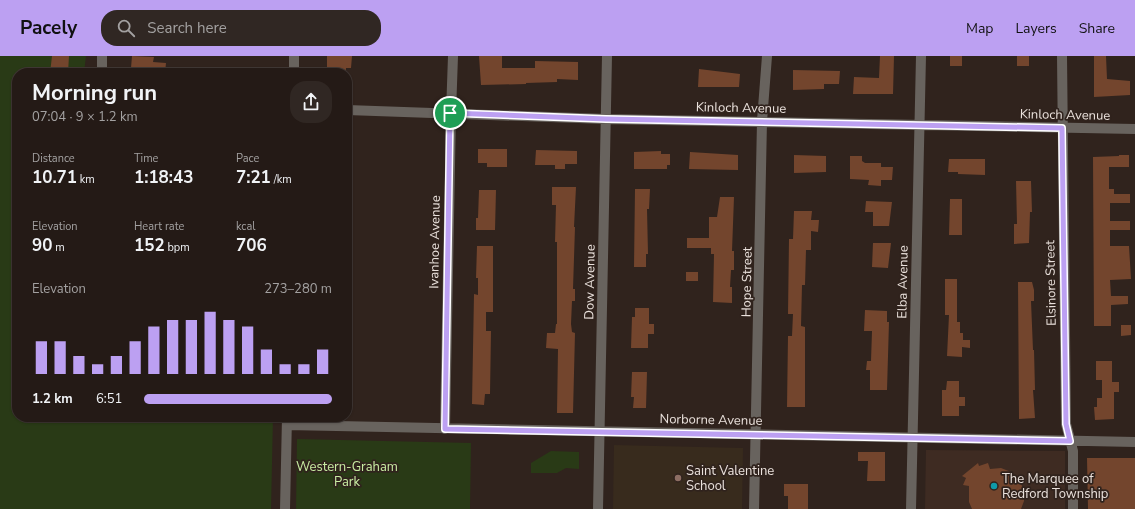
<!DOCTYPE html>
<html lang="en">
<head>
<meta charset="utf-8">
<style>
  body { margin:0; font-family:"Nunito Sans",sans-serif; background:#302723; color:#f1f3f6; height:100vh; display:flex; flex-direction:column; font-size:15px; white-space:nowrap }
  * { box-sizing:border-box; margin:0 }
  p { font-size:13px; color:#a3a1a1 }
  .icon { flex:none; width:22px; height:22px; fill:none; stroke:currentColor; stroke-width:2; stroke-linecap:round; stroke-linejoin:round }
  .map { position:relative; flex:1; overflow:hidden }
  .details { position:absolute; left:12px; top:12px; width:340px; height:354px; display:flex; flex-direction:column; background:#241a16; border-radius:16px; box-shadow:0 1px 3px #0004,0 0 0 1px #413835 }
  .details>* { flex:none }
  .pin { position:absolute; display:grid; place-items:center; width:34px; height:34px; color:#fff; margin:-17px; border:2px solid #fff; border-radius:50%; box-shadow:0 1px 4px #0007 }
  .round { display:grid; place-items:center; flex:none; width:42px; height:42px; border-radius:16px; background:#302723 }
  .overview { display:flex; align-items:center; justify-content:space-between; height:68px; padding:0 20px }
  h1 { font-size:22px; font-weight:700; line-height:30px }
  .stats { display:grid; grid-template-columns:repeat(3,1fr); gap:6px; height:68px; padding:4px 20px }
  .stats div { display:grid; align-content:center }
  .stats b { font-size:17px; font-weight:700 }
  .stats small { font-size:11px; font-weight:400 }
  .stats p { font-size:11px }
  .chart { height:112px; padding:8px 20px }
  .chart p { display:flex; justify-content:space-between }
  .chart svg { width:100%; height:72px; margin-top:4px; stroke:#bca0f2; stroke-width:6 }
  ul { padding:0 20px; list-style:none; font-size:13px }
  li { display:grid; grid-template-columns:64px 48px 1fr; align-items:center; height:30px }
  li i { height:10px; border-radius:5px; background:#bca0f2 }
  header { display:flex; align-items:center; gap:24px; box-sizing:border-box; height:56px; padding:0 20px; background:#bca0f2; color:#111 }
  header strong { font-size:19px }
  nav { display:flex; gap:22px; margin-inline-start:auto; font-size:14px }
  .search { width:280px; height:36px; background:#302723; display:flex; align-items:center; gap:10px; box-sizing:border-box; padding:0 14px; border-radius:16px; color:#a3a1a1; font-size:15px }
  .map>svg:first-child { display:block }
  .built { fill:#3e2b22 }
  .education { fill:#382b1d }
  .green { fill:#293a16 }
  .building { fill:#73452d }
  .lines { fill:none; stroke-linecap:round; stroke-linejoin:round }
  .minor { stroke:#68635e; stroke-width:10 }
  .route-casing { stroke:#fff; stroke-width:8 }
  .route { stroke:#bca0f2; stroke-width:5 }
  .education-dot { fill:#8d6e63; stroke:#30231d; stroke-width:1.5 }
  .culture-dot { fill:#0f9aa8; stroke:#30231d; stroke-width:1.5 }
  .labels { text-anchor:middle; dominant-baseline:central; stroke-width:3.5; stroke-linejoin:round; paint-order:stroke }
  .street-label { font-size:13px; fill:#eae1dc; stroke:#30231d }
  .park-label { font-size:13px; fill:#c8eca2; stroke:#30231d }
  .poi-label { font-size:13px; fill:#eae1dc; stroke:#30231d; text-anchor:start }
</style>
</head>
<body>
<header>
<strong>Pacely</strong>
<div class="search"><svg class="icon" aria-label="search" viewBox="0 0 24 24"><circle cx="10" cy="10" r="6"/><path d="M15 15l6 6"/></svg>Search here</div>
<nav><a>Map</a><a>Layers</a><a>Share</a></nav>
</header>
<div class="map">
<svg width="1135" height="453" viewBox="0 0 1135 453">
  <rect width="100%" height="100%" fill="#30231d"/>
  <path class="built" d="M926 394 1065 395V453H925Z"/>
  <path class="education" d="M614 389 743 392 742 453H613Z"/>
  <path class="green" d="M0 0H86L84 17H17V361H273L271 453H0Z
    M297 383 471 387 470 453H296Z
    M551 395 579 396V413L566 412 557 417H531V407Z"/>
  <path class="building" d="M52 0H69L68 17H50Z
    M132 0 154 1 153 6 166 7 165 17H147V14L131 12Z
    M327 0H352L351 12H346V17H327Z
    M479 0H502V12H535V5L578 6V24L557 23V26L526 27V28L481 29Z
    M880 0H894L893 38H853L854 21 879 22Z
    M950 0H962V10H950Z
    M1017 0H1029V10H1017Z
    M1094 0H1106L1107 23 1130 25V39L1094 41Z
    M699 13 740 18 739 31H698Z
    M793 14 840 15 839 28H824V33L793 34Z
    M478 93H507V111H487V107H478Z
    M536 94 577 95V108H565V113H555V109H535Z
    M661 95V98H670V109H667V113H634V96Z
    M690 96 738 99V114L689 113Z
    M794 99 826 100V116L794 117Z
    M1119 99H1129V111H1109V133H1114V138H1130V147H1110V165H1130V174H1110V190H1129L1131 223 1110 224 1111 240H1128V248L1111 249V270H1094L1093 101 1119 100Z
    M850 100H862V105L865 107H881V111H893L892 124H881V130L868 129 869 124 850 123Z
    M949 103H985V119L958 118V116H948Z
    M1016 125H1031L1032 156H1030L1029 187 1014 188V168H1017Z
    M552 131H576L574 171H575L573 233H575V245H572L571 268 572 276 575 277 573 357H557L558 293 546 292 547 277H555L556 268H557V186H555L556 149H552Z
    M635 133H650L649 153H647L648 198H646V211H634Z
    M479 134H496L495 174H476V162H478Z
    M720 141H734L732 195H734V214H731L730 231H732V247L713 246 714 198H711V192H687V182H709V161H717Z
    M950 143H962V179H949Z
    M866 145 892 146 889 170H873V156H865Z
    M794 155H812L811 164H819L818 176 811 175V194H806L805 229H802L801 270 805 271V351H787L788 280H792L793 258H788L789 183H793Z
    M873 187H891L888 212 872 211Z
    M477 190H493V256H486V275H491L490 338H485L484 349 472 348 474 238 478 239V222H476Z
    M686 216H698V225H686Z
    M945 223H957V266H960V277H963V284H970V292L962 291V301L947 300 949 259H945Z
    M1018 226H1032L1034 234V245H1031L1033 294H1034L1035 334H1033L1035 362 1019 363Z
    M635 252H649V268H654V278H648V292H631L632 261H635Z
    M865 254 887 255V266H889L887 334H870V314H866L867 305H871L872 275H864Z
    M1121 269H1131V279L1121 280Z
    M1096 305H1112V326H1119V336H1114V363L1095 364 1094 351H1097V342H1102V324H1096Z
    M632 316H647L646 352H633L634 341H631Z
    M947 325H959V341H965V350H959V360H942V334H946Z
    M858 396H885V425H867L868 405H858Z
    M1087 402H1135V453H1088Z
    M978 407 979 410 988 407 990 413 1001 412 1011 416 1019 424 1024 434V445L1021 453H972L969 446V430L963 429 966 422 962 420Z
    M784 428H808V453H788V440H784Z"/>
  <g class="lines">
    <path class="minor" d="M1062 0 1066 368 1073 395V453
      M102 17V0
      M294 17V0
      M347 54 606 63 1135 73
      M287 369 1135 386
      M445 373 451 57 453 0
      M285 453 287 361
      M598 453 607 0
      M754 453 762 65 767 0
      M911 453 921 0"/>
  </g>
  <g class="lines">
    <g class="route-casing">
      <path id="route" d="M450 57 606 63 1062 72 1066 368 1070 385 445 373Z"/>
    </g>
    <use href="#route" class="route"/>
  </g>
  <circle class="education-dot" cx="678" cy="422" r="4"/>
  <circle class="culture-dot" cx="994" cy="430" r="4"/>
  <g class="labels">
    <g class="street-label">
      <text transform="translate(741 52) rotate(1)">Kinloch Avenue</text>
      <text transform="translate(1065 59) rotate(1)">Kinloch Avenue</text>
      <text transform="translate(435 186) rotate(-89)">Ivanhoe Avenue</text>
      <text transform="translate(590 226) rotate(-89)">Dow Avenue</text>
      <text transform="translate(747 226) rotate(-89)">Hope Street</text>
      <text transform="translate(903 226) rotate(-89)">Elba Avenue</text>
      <text transform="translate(1051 227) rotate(-91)">Elsinore Street</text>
      <text transform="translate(711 364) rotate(1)">Norborne Avenue</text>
    </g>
    <g class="park-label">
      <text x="347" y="411">Western-Graham<tspan x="347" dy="15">Park</tspan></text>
    </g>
    <g class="poi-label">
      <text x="686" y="415">Saint Valentine<tspan x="686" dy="15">School</tspan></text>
      <text x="1002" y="423">The Marquee of<tspan x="1002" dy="15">Redford Township</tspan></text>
    </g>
  </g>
</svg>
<div class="pin" style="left:450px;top:57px;background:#1e9e55"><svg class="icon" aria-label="arrive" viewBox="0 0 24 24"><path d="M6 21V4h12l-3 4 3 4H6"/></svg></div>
<section class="details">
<div class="overview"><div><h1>Morning run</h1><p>07:04 · 9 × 1.2 km</p></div><a class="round"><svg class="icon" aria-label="share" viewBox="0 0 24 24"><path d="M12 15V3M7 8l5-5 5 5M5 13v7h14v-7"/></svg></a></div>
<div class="stats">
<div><p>Distance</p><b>10.71<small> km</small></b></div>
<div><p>Time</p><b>1:18:43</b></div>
<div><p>Pace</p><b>7:21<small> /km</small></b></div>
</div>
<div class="stats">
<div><p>Elevation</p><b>90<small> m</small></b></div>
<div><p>Heart rate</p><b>152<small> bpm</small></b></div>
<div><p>kcal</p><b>706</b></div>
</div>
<div class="chart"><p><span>Elevation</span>273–280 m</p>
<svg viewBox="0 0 160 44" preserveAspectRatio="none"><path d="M5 44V24M15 44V24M25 44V33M35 44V38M45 44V33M55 44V24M65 44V15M75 44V11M85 44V11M95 44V6M105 44V11M115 44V15M125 44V29M135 44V38M145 44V38M155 44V29"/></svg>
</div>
<ul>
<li><b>1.2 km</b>6:51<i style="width:100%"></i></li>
</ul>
</section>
</div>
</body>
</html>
